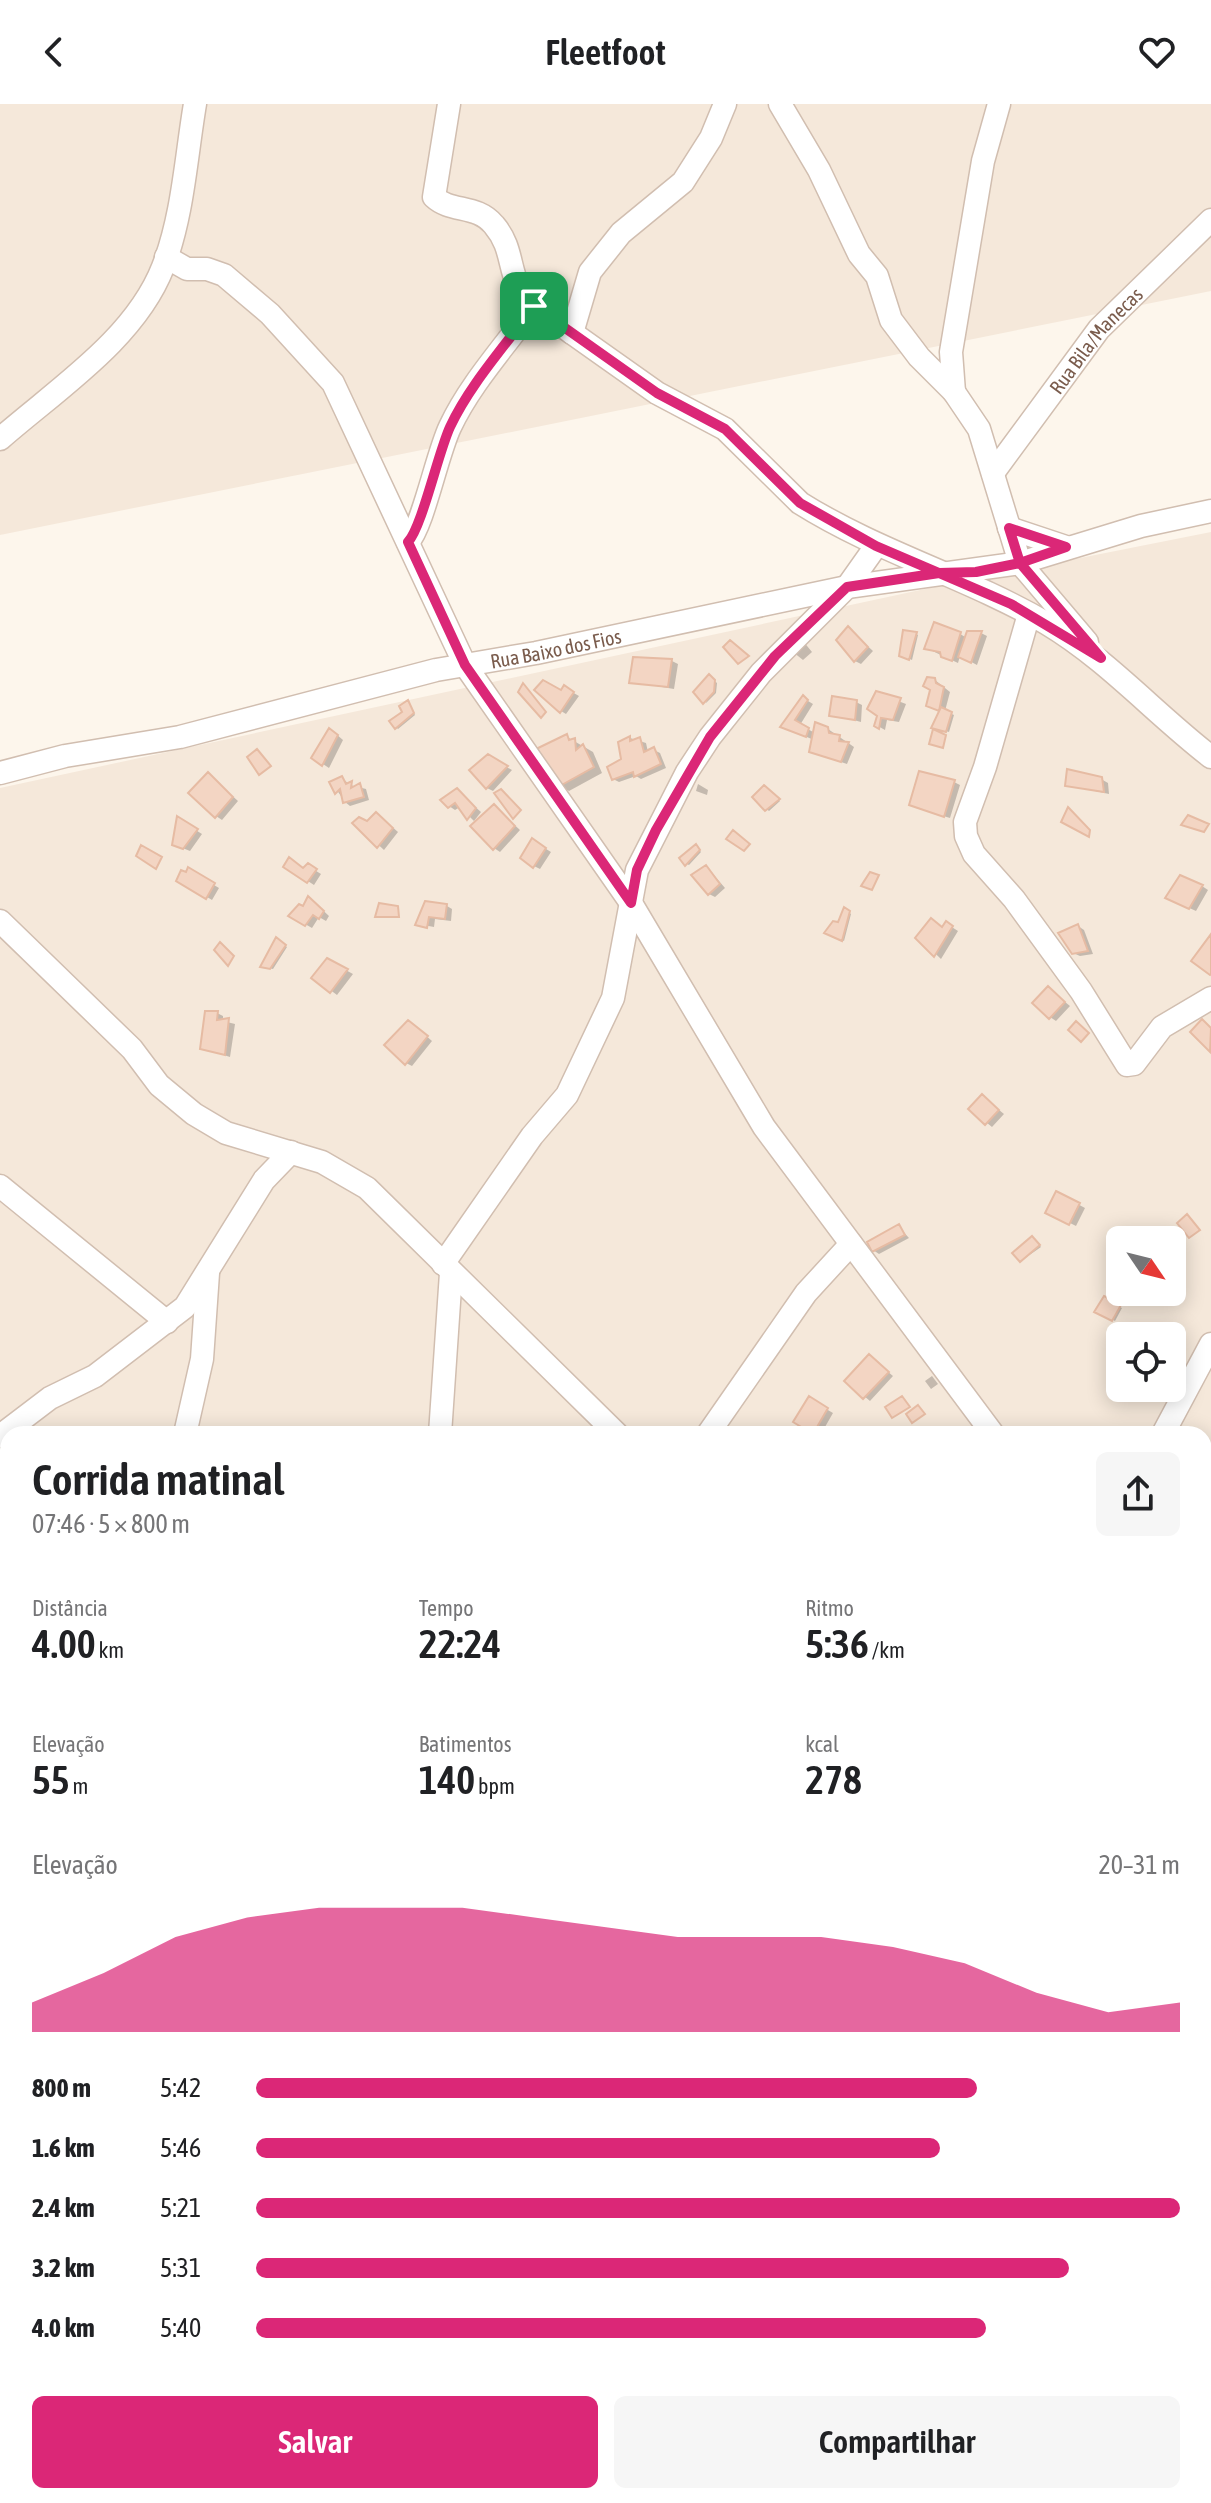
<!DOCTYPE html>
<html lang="pt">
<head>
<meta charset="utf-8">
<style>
  body { margin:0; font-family:"Asap Condensed",sans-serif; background:#f6f6f6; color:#202124; height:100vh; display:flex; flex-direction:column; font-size:30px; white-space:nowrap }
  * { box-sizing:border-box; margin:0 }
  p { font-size:26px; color:#757577 }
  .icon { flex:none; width:44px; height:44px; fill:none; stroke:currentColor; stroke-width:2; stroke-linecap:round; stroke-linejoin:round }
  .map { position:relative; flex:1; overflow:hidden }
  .details { position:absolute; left:0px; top:1322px; width:1212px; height:1078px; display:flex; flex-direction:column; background:#fff; border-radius:24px 24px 0 0; box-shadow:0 4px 20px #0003 }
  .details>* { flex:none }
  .needle { width:52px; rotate:125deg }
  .buttons { position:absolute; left:1106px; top:1122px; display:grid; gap:16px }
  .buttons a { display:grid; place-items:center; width:80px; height:80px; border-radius:12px; background:#fff; box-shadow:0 4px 20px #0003; font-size:40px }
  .pin { position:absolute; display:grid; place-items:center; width:68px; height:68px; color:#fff; margin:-34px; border-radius:16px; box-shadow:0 4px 12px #0006 }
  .round { display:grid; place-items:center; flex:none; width:84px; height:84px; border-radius:12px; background:#f6f6f6 }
  .overview { display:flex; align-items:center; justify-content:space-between; height:136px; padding:0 32px }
  h1 { font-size:44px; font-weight:600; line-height:60px }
  .metrics { display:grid; grid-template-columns:repeat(3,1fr); gap:12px; height:136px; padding:8px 32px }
  .metrics div { display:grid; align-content:center }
  .metrics b { font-size:40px; font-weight:600 }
  .metrics small { font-size:22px; font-weight:400 }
  .metrics p { font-size:22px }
  .chart { height:224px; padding:16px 32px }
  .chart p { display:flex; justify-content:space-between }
  .chart svg { width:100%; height:144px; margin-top:8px; fill:#db2777; opacity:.7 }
  .primary-button { display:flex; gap:16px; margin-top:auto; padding:16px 32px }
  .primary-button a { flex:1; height:92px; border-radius:12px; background:#db2777; color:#fff; font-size:32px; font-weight:600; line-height:92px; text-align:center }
  .primary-button a+a { background:#f6f6f6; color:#202124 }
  ul { padding:0 32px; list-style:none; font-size:26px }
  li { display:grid; grid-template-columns:128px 96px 1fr; align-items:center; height:60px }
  li i { height:20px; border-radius:10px; background:#db2777 }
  header { display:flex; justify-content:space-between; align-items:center; height:104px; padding:0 32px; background:#fff; font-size:36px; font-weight:600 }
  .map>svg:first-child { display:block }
  .residential { fill:#f5e8da; fill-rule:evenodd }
  .shadow { fill:#0003 }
  .building { fill:#f3d5c3; stroke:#e6bba3; stroke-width:2 }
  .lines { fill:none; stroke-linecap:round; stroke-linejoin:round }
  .minor-casing { stroke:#d1beb0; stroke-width:25 }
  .tertiary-casing { stroke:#d1beb0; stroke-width:31 }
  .minor { stroke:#fff; stroke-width:22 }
  .tertiary { stroke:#fff; stroke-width:28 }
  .rail { stroke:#b9a8c9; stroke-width:6; stroke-dasharray:12 8; stroke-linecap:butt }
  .route-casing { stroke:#fff; stroke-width:16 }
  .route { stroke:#db2777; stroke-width:10 }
  .labels { text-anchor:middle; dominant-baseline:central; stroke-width:6; stroke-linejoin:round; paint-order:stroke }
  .street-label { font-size:20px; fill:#7a5c4d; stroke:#fffaf3 }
</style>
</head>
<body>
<header><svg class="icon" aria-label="back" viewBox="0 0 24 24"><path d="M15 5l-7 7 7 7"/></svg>Fleetfoot<svg class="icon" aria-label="heart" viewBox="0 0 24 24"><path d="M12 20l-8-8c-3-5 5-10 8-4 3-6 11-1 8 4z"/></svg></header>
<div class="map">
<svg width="1211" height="2399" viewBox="0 0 1211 2399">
  <rect width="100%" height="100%" fill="#fdf6ec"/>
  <path class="residential" d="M0 0H1211V187L0 431Z
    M1211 428V2112L1204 2111V1330H8V1983L0 1980V684L925 485ZM1120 1136H1172V1188H1120ZM1120 1232H1172V1284H1120Z
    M0 2175 8 2177V2392H1048L1082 2399H0Z"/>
  <path class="shadow" d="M849 525 873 547 861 560 855 557Z
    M981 529 987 532 977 561 960 552 958 559 926 544 960 530 967 534Z
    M916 530 918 531 912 556 901 551Z
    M803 537 812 548 803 556 793 548Z
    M672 557 678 560 674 585 632 578Z
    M711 574 717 579 716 589 706 599Z
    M935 576 950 588 945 607 954 611 949 628 936 624 941 607 934 604Z
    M565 584 579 592 566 610 561 607Z
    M877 589 906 600 899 618 887 616 885 626 876 621Z
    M803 594 813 600 800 621 815 629 828 625 854 643 847 660 817 650 814 636 788 625Z
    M408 598 415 611 398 625 396 623Z
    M856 598 862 601 861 618 831 610Z
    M336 630 343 636 329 664 314 654Z
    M567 633 593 648 602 669 569 687 559 681Z
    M630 634 646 639 648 648 654 646 660 649 666 664 641 675 636 672 619 678 613 675Z
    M488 653 512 666 493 687 487 684Z
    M208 670 238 697 222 716 216 712Z
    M342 674 350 681 366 685 369 696 350 702 345 698 332 679Z
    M1101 675 1108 679 1109 690 1067 681Z
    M954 678 960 681 950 714 917 704Z
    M698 680 708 686 707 691 696 687Z
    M766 684 780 697 769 707 754 693Z
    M457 687 481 708 474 717 460 703 455 706 449 702Z
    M494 702 520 726 500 748 494 744Z
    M382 714 398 728 384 746 355 719Z
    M178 715 202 730 190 747 180 743 174 728Z
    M533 737 551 748 540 765 534 762Z
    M696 742 701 748 689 761 687 760Z
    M285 762 304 766 308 762 321 770 314 781Z
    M707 763 725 784 715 793 709 790Z
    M189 766 219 784 212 796 179 776Z
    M1202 782 1208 786 1196 807 1174 797Z
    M314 798 329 812 326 817 319 813 312 824 291 812Z
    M447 802 452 805 451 817 435 815 434 823 418 820Z
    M845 806 851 810 844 837 827 828 839 820Z
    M947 820 958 827 941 855 918 833 943 825Z
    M1078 822 1084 826 1093 850 1080 852 1073 849Z
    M277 836 287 843 273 865 264 863Z
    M327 856 353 870 337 891 313 873Z
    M1049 885 1070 902 1056 917 1050 913Z
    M217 909 223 912V917L235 920 230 953 202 944Z
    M415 922 432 937 412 962 406 959Z
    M982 992 1004 1010 992 1023 970 1005Z
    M1057 1089 1085 1104 1076 1122 1048 1108Z
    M899 1123 909 1134 879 1150 873 1146Z
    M1035 1136 1041 1143 1021 1157Z
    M1104 1194 1122 1204 1115 1217 1097 1207Z
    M869 1252 893 1272 870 1297 846 1277Z
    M932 1272 938 1280 931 1285 925 1277Z
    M809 1295 833 1309 821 1330 796 1318Z
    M1205 1606 1211 1609V1641L1204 1636Z
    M1204 1968 1211 1970 1210 1993 1204 1991Z"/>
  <path class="building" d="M934 518 961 528 952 557 941 553 940 548 924 545Z
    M848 522 868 543 854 558 836 536Z
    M903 526 917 528 909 556 899 552Z
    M967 527H982L971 559 958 553Z
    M730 536 749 552 738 560 723 543Z
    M633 553 672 555 668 583 629 579Z
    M709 570 715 576 714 588 703 600 693 588Z
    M927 573 935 574 936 579 944 583 939 607 926 602 930 586 923 582Z
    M543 576 561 586 564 581 574 588 560 609 534 586Z
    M523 579 546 608 541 614 518 588Z
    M876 587 901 594 893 616 881 614 879 625 874 622 877 612 867 605Z
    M803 591 808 596 795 616 809 624 806 633 780 623Z
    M832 592 857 596 855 616 829 612Z
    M408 596 414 609 395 625 389 617 402 608 399 602Z
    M941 603 952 608 946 628 931 624Z
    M815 618 828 623 829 629 840 631 839 637 849 638 841 658 809 648Z
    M329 624 338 631 322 662 311 654Z
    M933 625 946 631 943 644 929 640Z
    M567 630 569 636 575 634 576 646 583 640 594 663 558 683 534 646Z
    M630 632V637L640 633 644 648 654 643 661 660 634 673 633 668 612 676 607 663 621 655 618 638Z
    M257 645 271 662 259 671 247 653Z
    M488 650 508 662 486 685 469 666Z
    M1067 665 1102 673 1104 688 1065 682Z
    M919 667 955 676 944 713 909 701Z
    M208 668 233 693 215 714 188 689Z
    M342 672 346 680 352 677 351 684 360 679 364 693 343 699 340 685 335 690 329 678Z
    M764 681 780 695 765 707 752 693Z
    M457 684 476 704 467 716 455 699 448 704 440 696Z
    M501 685 521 706 513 715 494 689Z
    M494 700 515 722 493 746 470 722Z
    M1068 703 1090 726 1089 733 1061 718Z
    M376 708 393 724 377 744 352 719 359 713 367 717Z
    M1188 711 1209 720 1204 728 1181 721Z
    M177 712 198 725 183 745 172 741Z
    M733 726 750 740 744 747 726 735Z
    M532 734 546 744 533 764 520 754Z
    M696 740 700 746 685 762 679 754Z
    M141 741 162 753 156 765 136 752Z
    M289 753 303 764 308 759 317 765 307 779 283 763Z
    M706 761 720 780 708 791 691 771Z
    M188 763 215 779 206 795 176 777 181 766 186 768Z
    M870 768 879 771 872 786 861 782Z
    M1180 771 1203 781 1189 805 1165 794Z
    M308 792 324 807 319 815 313 811 305 822 288 812 299 800 303 802Z
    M425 797 447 800 445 815 429 813 427 824 415 821Z
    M379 799 398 802 399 813H375Z
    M844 803 850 807 842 837 824 829 833 817 838 818Z
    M931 814 942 823 946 817 953 822 934 853 915 834Z
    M1078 820 1088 847 1072 850 1058 829Z
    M1211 830V870L1210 871 1191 857Z
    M276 833 286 841 270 865 260 863Z
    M220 838 234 852 228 862 214 846Z
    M327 854 348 865 330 889 311 874Z
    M1048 882 1065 898 1049 915 1032 899Z
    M205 907H218L217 916 229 914 225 951 200 945Z
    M1202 915 1211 924 1210 948 1190 928Z
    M408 916 428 932 405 961 384 941Z
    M1076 917 1089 929 1081 938 1068 926Z
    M982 990 999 1006 985 1021 968 1005Z
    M1056 1087 1080 1099 1069 1121 1045 1109Z
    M1187 1110 1200 1126 1189 1134 1177 1119Z
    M899 1120 905 1131 872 1148 867 1138Z
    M1032 1132 1040 1141 1020 1158 1012 1149Z
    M1104 1192 1121 1201 1112 1217 1094 1208Z
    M869 1250 889 1268 863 1295 844 1277Z
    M809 1292 828 1304 813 1330 793 1318Z
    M902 1292 910 1303 892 1314 885 1303Z
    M918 1301 925 1310 912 1319 906 1310Z
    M1205 1603 1211 1608 1208 1641 1204 1638Z"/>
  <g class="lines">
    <g class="minor-casing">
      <g id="minor">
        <path d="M449 0 434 93C451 109 477 100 494 121 518 149 504 176 534 202L657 289 725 325 800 399C878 448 967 473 1046 519 1108 556 1154 609 1211 653"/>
        <path d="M780 0 819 66 859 150 877 172 891 216 919 253 954 288 979 325 1020 459 1087 538"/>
        <path d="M166 153 187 165H207L224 171 270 210 333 279 465 561 631 799 764 1023 993 1330"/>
        <path d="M572 229 590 168 621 129 683 78 711 34 725 0"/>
        <path d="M954 288 951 248 983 57 999 0"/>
        <path d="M0 335C57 285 135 235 163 163 183 112 186 53 195 0"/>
        <path id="s1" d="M993 369 1099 225 1211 116"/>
        <path d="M1009 424 1066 443"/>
        <path d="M408 438C423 422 437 350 450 323 470 280 506 241 534 202"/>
        <path d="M1029 510 985 663 965 718 966 732 974 750 1014 795 1081 887 1127 961 1134 960 1162 923 1211 894"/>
        <path id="s2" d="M0 669 65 652 180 633 436 566 536 549 847 483 1020 459 1141 422 1211 407"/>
        <path d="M0 817 132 945 159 981 194 1010 226 1029 322 1058 367 1084 617 1330"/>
        <path d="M0 1082 167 1218"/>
        <path d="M443 1160 532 1032 567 991 613 894 637 766 687 668 710 633 761 569 847 483 876 442"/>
        <path d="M185 1330 202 1255 208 1169"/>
        <path d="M440 1330 451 1169"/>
        <path d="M708 1330 806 1189 851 1140"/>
        <path d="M1163 1330 1211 1240"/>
        <path d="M0 1332 50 1294 95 1272 185 1203 264 1076 291 1048"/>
        <path d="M1204 1361 1211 1364"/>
        <path d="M0 1512 8 1514"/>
        <path d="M0 1679 8 1658"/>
        <path d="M1204 1714 1211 1726"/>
        <path d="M0 1796 8 1798"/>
        <path d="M1204 2055 1211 2057"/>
        <path d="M1204 2317 1211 2296"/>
        <path d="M0 2393 8 2370"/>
        <path d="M1184 2399 1186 2392"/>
      </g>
    </g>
    <g class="tertiary-casing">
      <path id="tertiary" d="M0 2365 8 2367
        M129 2392 162 2399"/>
    </g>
    <use href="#minor" class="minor"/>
    <use href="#tertiary" class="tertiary"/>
    <path class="rail" d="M0 2062 8 2064
      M0 2076 8 2077
      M1204 2322 1211 2323
      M1204 2335 1211 2336"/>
  </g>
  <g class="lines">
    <g class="route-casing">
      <path id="route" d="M534 202C506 241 470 280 450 323 438 349 422 423 408 438L465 561 631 799 637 766 656 726 710 633 775 552 847 483 939 469 1011 500 1101 554 1020 459 1066 443 1009 424 1020 459 976 468 939 469 876 442 800 399 725 325 657 289 534 202"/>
    </g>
    <use href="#route" class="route"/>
  </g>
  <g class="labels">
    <g class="street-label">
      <text stroke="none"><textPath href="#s1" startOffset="168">Rua Bila/Manecas</textPath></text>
      <text stroke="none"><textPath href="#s2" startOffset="570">Rua Baixo dos Fios</textPath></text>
    </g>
  </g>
</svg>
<div class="buttons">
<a><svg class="needle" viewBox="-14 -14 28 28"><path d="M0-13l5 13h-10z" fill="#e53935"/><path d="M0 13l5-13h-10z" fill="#757577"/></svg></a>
<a><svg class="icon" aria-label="locate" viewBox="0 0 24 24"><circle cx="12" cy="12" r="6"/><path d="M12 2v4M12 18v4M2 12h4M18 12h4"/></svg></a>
</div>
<div class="pin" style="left:534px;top:202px;background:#1e9e55"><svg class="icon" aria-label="arrive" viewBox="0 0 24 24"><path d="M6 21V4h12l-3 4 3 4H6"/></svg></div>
<section class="details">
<div class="overview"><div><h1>Corrida matinal</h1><p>07:46 · 5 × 800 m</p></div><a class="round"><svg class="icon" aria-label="share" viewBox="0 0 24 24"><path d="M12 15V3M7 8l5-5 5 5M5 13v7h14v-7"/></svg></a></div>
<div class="metrics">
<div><p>Distância</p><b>4.00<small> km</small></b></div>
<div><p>Tempo</p><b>22:24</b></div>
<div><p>Ritmo</p><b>5:36<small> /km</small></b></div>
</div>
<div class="metrics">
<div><p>Elevação</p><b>55<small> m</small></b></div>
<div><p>Batimentos</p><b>140<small> bpm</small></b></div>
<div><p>kcal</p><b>278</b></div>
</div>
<div class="chart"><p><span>Elevação</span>20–31 m</p>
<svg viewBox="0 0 160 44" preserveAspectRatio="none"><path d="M0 44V35L10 26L20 15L30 9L40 6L50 6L60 6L70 9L80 12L90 15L100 15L110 15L120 18L130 23L140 32L150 38L160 35V44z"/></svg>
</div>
<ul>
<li><b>800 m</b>5:42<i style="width:78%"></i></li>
<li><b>1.6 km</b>5:46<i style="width:74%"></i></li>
<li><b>2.4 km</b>5:21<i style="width:100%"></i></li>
<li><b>3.2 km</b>5:31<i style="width:88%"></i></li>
<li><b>4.0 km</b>5:40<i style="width:79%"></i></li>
</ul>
<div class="primary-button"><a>Salvar</a><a>Compartilhar</a></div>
</section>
</div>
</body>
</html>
